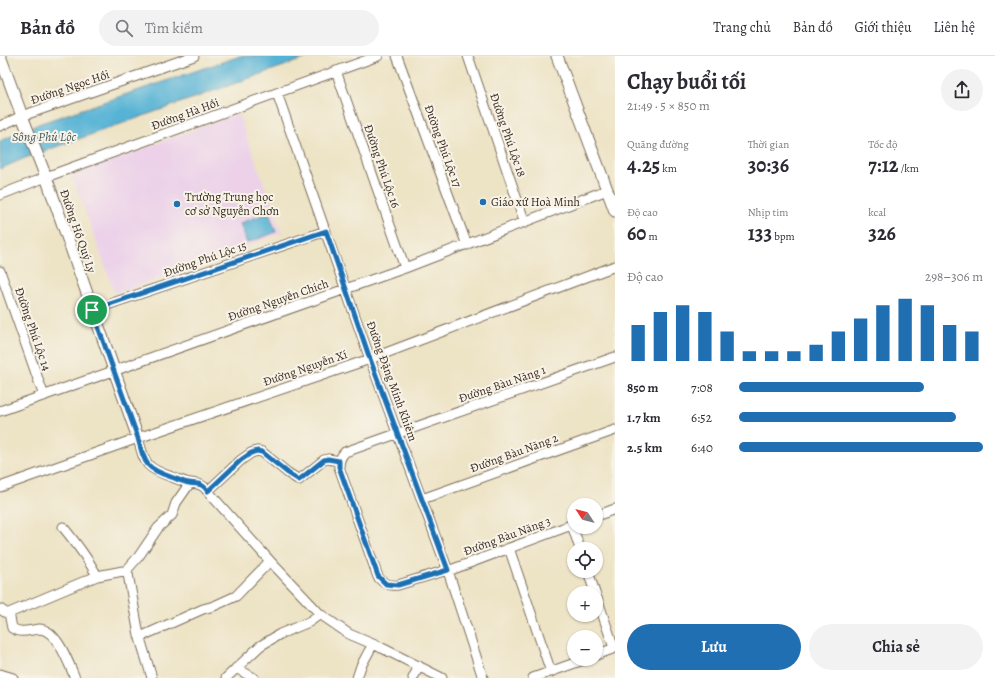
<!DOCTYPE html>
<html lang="vi">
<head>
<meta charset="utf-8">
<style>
  body { margin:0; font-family:Alegreya,serif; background:#f2f2f3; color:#2b2b33; height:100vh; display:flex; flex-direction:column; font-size:15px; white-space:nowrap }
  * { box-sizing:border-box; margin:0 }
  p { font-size:13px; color:#7c7c81 }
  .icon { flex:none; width:22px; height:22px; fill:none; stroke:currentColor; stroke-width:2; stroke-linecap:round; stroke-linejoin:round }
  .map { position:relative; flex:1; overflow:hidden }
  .drawer { display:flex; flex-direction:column; background:#fff; width:380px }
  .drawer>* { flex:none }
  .needle { width:26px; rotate:306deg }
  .buttons { position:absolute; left:567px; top:442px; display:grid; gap:8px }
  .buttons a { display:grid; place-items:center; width:36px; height:36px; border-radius:50%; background:#fff; box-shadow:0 1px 3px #0004; font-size:20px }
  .pin { position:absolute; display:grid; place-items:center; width:34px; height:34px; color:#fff; margin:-17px; border:2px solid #fff; border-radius:50%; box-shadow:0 1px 4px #0007 }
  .round { display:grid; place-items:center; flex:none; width:42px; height:42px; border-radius:21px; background:#f2f2f3 }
  .head { display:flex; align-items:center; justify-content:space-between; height:68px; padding:0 12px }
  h1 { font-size:22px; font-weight:600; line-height:30px }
  .stats { display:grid; grid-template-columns:repeat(3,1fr); gap:6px; height:68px; padding:4px 12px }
  .stats div { display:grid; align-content:center }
  .stats b { font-size:20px; font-weight:600 }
  .stats small { font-size:11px; font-weight:400 }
  .stats p { font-size:11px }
  .chart { height:112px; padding:8px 12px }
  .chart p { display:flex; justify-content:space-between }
  .chart svg { width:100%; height:72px; margin-top:4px; stroke:#1f6fb2; stroke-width:6 }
  .button { display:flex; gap:8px; margin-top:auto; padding:8px 12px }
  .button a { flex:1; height:46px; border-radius:24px; background:#1f6fb2; color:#fff; font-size:16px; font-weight:600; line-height:46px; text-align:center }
  .button a+a { background:#f2f2f3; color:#2b2b33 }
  ul { padding:0 12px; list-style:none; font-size:13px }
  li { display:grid; grid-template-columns:64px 48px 1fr; align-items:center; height:30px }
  li i { height:10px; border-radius:5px; background:#1f6fb2 }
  header { display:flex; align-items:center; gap:24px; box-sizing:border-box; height:56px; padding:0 20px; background:#fff; border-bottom:1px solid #e1e1e2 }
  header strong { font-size:19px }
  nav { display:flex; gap:22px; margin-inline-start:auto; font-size:14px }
  .search { width:280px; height:36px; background:#f2f2f3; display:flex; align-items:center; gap:10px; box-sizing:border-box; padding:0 14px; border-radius:22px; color:#7c7c81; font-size:15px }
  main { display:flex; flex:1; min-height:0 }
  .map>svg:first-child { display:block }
  .built { fill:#ecd1e9 }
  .water { fill:#57b3d5; stroke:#496e7a }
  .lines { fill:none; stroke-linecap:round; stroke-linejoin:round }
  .minor-casing { stroke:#796b58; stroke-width:11 }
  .tertiary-casing { stroke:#796b58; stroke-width:13 }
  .minor { stroke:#fff; stroke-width:9 }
  .tertiary { stroke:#fff; stroke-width:11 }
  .route-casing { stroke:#fff; stroke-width:8 }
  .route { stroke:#1f6fb2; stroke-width:5 }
  .poi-dot { fill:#1f6fb2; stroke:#f7f3e8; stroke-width:1.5 }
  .labels { text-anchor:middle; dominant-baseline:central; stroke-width:4; stroke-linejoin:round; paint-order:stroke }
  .street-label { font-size:12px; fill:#3b2a1e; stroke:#f7f3e8 }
  .poi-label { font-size:12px; fill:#3b2a1e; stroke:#f7f3e8; text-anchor:start }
  .water-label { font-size:13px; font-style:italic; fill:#455a5e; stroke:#f7f3e8 }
</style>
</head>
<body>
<header>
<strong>Bản đồ</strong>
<div class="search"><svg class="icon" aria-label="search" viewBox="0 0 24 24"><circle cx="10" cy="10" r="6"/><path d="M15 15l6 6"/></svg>Tìm kiếm</div>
<nav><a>Trang chủ</a><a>Bản đồ</a><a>Giới thiệu</a><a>Liên hệ</a></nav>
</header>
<main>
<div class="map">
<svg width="615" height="622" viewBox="0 0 615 622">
  <rect width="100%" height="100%" fill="#f7f3e8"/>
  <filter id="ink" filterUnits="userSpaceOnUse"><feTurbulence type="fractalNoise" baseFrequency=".025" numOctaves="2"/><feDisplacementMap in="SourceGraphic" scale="8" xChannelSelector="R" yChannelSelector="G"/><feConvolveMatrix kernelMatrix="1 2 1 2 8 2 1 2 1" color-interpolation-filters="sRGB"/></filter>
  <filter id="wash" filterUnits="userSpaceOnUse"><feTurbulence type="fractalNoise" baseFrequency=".012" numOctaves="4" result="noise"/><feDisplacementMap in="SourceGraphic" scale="16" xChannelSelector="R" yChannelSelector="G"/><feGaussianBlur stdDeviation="0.9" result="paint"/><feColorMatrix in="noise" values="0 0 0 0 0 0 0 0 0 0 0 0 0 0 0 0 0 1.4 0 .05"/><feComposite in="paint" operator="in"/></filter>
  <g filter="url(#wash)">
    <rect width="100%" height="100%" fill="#ede3c5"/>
    <path class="built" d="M238 57 282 177 115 238 72 119Z"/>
    <path class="water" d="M240 0H312L25 102 0 113V85L41 67Z
      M269 157 276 176 247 187 240 167Z"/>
  </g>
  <g filter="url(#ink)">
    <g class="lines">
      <g class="minor-casing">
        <path id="minor" d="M397 0 467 189
          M468 0 525 167
          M336 15 405 212
          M277 37 370 303 448 515 483 622
          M0 70 22 60 194 0
          M0 139 46 121 378 0
          M0 215 44 340
          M92 254 326 175
          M0 355 405 212 607 134
          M138 382C145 408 145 412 172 421 177 423 184 426 190 427 196 428 199 427 204 431L270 505 320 558 349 578 382 592 442 622
          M0 431 138 382 370 303 615 210
          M208 435 241 404 251 397 257 395 262 396 288 417 299 424 324 404 328 403 339 405
          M422 443 615 374
          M596 460 615 453
          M572 469 580 493
          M63 471C76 487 88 502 97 520
          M509 492 551 616
          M447 514 398 529C388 530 384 528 378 521L339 411C339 405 340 401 345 396L615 301
          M448 515 574 468
          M588 515 595 537
          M125 516 139 500 158 472 172 459 176 447 190 427
          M596 539 614 592
          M0 553 6 557H9L97 520 123 515 128 518 139 579 152 622
          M9 557 12 572C21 578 29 574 39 573 57 573 69 608 75 622
          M140 581 203 553 214 550 236 540 270 505
          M596 599 615 592
          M236 612 254 622
          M0 618 13 622
          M226 622 260 590 280 578 309 566 320 558
          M357 622 361 610 373 588
          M413 622 419 610
          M533 622 586 603"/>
      </g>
      <g class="tertiary-casing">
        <path id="tertiary" d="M0 0 22 60 46 121 138 382
          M557 0 615 155"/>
      </g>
      <use href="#minor" class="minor"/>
      <use href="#tertiary" class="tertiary"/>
    </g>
  </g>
  <g class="lines" filter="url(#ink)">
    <g class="route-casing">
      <path id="route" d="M326 175 370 303 448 514 398 529 386 528 378 520 339 411V405L328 403 324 404 299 424 288 417 262 396 257 395 251 397 241 404 208 435C200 426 200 429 189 427 183 426 177 423 171 421 145 412 145 408 138 382L92 254Z"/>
    </g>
    <use href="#route" class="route"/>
  </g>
  <g class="poi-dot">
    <circle cx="483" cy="146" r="4"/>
    <circle cx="177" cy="148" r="4"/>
  </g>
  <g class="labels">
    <g class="street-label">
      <text transform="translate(70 31) rotate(-19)">Đường Ngọc Hồi</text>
      <text transform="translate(185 58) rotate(-20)">Đường Hà Hồi</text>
      <text transform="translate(508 79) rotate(71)">Đường Phú Lộc 18</text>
      <text transform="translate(443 90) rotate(70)">Đường Phú Lộc 17</text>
      <text transform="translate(382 110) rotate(71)">Đường Phú Lộc 16</text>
      <text transform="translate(78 175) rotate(71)">Đường Hồ Quý Ly</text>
      <text transform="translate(205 203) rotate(-19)">Đường Phú Lộc 15</text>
      <text transform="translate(278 244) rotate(-19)">Đường Nguyễn Chích</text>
      <text transform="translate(33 273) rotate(71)">Đường Phú Lộc 14</text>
      <text transform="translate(305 312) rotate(-19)">Đường Nguyễn Xí</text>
      <text transform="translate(392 325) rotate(70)">Đường Đặng Minh Khiêm</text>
      <text transform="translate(502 328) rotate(-19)">Đường Bàu Năng 1</text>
      <text transform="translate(514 397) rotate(-20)">Đường Bàu Năng 2</text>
      <text transform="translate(507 480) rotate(-20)">Đường Bàu Năng 3</text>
    </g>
    <g class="poi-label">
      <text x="185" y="141">Trường Trung học<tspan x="185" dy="14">cơ sở Nguyễn Chơn</tspan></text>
      <text x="491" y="146">Giáo xứ Hoà Minh</text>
    </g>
    <g class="water-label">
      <text x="44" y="80">Sông Phú Lộc</text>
    </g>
  </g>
</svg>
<div class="buttons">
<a><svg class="needle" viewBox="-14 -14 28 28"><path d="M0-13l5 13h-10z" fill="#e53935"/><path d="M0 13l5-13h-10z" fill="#7c7c81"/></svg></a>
<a><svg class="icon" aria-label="locate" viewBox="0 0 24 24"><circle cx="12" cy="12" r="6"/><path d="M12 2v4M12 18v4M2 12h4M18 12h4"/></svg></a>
<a>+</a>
<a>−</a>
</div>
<div class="pin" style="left:92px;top:254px;background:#1e9e55"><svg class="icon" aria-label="arrive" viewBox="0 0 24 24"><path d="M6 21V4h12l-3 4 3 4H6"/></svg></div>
</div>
<section class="drawer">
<div class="head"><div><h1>Chạy buổi tối</h1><p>21:49 · 5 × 850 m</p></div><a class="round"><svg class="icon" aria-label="share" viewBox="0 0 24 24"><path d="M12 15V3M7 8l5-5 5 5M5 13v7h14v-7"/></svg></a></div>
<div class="stats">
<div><p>Quãng đường</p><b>4.25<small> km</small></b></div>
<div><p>Thời gian</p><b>30:36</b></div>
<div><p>Tốc độ</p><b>7:12<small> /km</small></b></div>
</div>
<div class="stats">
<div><p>Độ cao</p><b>60<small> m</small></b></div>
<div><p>Nhịp tim</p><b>133<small> bpm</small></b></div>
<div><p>kcal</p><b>326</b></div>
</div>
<div class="chart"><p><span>Độ cao</span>298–306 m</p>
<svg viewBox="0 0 160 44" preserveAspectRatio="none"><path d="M5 44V22M15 44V14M25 44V10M35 44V14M45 44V26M55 44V38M65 44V38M75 44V38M85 44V34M95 44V26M105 44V18M115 44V10M125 44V6M135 44V10M145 44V22M155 44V26"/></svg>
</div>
<ul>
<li><b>850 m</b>7:08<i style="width:76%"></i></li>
<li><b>1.7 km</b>6:52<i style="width:89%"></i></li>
<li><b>2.5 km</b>6:40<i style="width:100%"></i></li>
</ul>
<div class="button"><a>Lưu</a><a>Chia sẻ</a></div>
</section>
</main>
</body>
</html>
